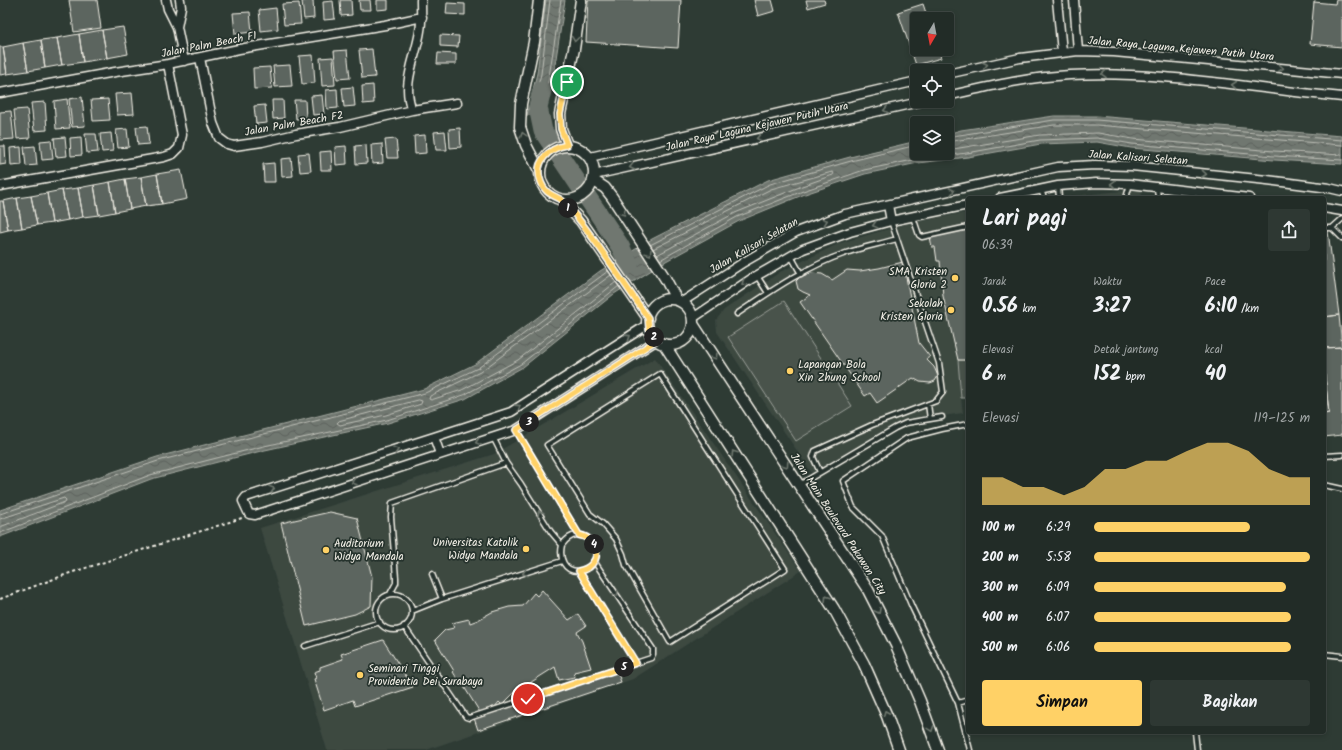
<!DOCTYPE html>
<html lang="id">
<head>
<meta charset="utf-8">
<style>
  body { margin:0; font-family:Kalam,sans-serif; background:#2e3833; color:#f1f3f6; height:100vh; display:flex; flex-direction:column; font-size:15px; white-space:nowrap }
  * { box-sizing:border-box; margin:0 }
  p { font-size:13px; color:#a2a7a7 }
  .icon { flex:none; width:22px; height:22px; fill:none; stroke:currentColor; stroke-width:2; stroke-linecap:round; stroke-linejoin:round }
  .map { position:relative; flex:1; overflow:hidden }
  .drawer { position:absolute; left:966px; top:196px; width:360px; height:538px; display:flex; flex-direction:column; background:#222c27; border-radius:4px; box-shadow:0 2px 6px #0003,0 0 0 1px #3f4844 }
  .drawer>* { flex:none }
  .needle { width:26px; rotate:190deg }
  .controls { position:absolute; left:910px; top:12px; display:grid; gap:8px }
  .controls a { display:grid; place-items:center; width:44px; height:44px; border-radius:4px; background:#222c27; box-shadow:0 2px 6px #0003,0 0 0 1px #3f4844; font-size:20px }
  .pin { position:absolute; display:grid; place-items:center; width:34px; height:34px; color:#fff; margin:-17px; border:2px solid #fff; border-radius:50%; box-shadow:0 1px 4px #0007 }
  .km { position:absolute; width:20px; height:20px; margin:-10px; border-radius:50%; background:#222; color:#fff; font-size:11px; line-height:20px; text-align:center }
  .round { display:grid; place-items:center; flex:none; width:42px; height:42px; border-radius:4px; background:#2e3833 }
  .headline { display:flex; align-items:center; justify-content:space-between; height:68px; padding:0 16px }
  h1 { font-size:22px; font-weight:700; line-height:30px }
  .metrics { display:grid; grid-template-columns:repeat(3,1fr); gap:6px; height:68px; padding:4px 16px }
  .metrics div { display:grid; align-content:center }
  .metrics b { font-size:20px; font-weight:700 }
  .metrics small { font-size:11px; font-weight:400 }
  .metrics p { font-size:11px }
  .chart { height:112px; padding:8px 16px }
  .chart p { display:flex; justify-content:space-between }
  .chart svg { width:100%; height:72px; margin-top:4px; fill:#ffd166; opacity:.7 }
  .button { display:flex; gap:8px; margin-top:auto; padding:8px 16px }
  .button a { flex:1; height:46px; border-radius:4px; background:#ffd166; color:#111; font-size:16px; font-weight:700; line-height:46px; text-align:center }
  .button a+a { background:#2e3833; color:#f1f3f6 }
  ul { padding:0 16px; list-style:none; font-size:13px }
  li { display:grid; grid-template-columns:64px 48px 1fr; align-items:center; height:30px }
  li i { height:10px; border-radius:5px; background:#ffd166 }
  .map>svg:first-child { display:block }
  .built { fill:#3c4841 }
  .grass { fill:#48524c; stroke:#9ea29a }
  .water { fill:url(#water-waves); stroke:#a4a8a0 }
  .lines { fill:none; stroke-linecap:round; stroke-linejoin:round }
  .shore { stroke:#bfc0b8; stroke-width:1 }
  .river { stroke:#6f7770; stroke-width:19 }
  .building { fill:#5c655e; stroke:#f4f1e8 }
  .service-casing { stroke:#f4f1e8; stroke-width:7 }
  .minor-casing { stroke:#f4f1e8; stroke-width:11 }
  .tertiary-casing { stroke:#f4f1e8; stroke-width:13 }
  .path { stroke:#f4f1e8; stroke-width:2; stroke-dasharray:3 3; stroke-linecap:butt }
  .service { stroke:#26332d; stroke-width:4 }
  .minor { stroke:#26332d; stroke-width:8 }
  .tertiary { stroke:#26332d; stroke-width:10 }
  .oneway { stroke:#6e766e }
  .route-casing { stroke:#fff; stroke-width:8 }
  .route { stroke:#ffd166; stroke-width:5 }
  .poi-dot { fill:#ffd166; stroke:#26332d; stroke-width:1.5 }
  .labels { text-anchor:middle; dominant-baseline:central; stroke-width:3.5; stroke-linejoin:round; paint-order:stroke }
  .street-label { font-size:11px; fill:#f4f1e8; stroke:#26332d }
  .poi-label { font-size:11px; fill:#f4f1e8; stroke:#26332d; text-anchor:end }
</style>
</head>
<body>
<div class="map">
<svg width="1342" height="750" viewBox="0 0 1342 750">
  <defs>
    <pattern id="water-waves" width="16" height="10" patternUnits="userSpaceOnUse"><rect width="16" height="10" fill="#6f7770"/><path d="M0 5q4-4 8 0t8 0" fill="none" stroke="#5c605b"/></pattern>
  </defs>
  <rect width="100%" height="100%" fill="#2e3b34"/>
  <filter id="ink" filterUnits="userSpaceOnUse"><feTurbulence type="fractalNoise" baseFrequency=".025" numOctaves="2"/><feDisplacementMap in="SourceGraphic" scale="8" xChannelSelector="R" yChannelSelector="G"/><feConvolveMatrix kernelMatrix="1 2 1 2 8 2 1 2 1" color-interpolation-filters="sRGB"/></filter>
  <g filter="url(#ink)">
    <path class="built" d="M1141 189 1142 198H1053Z
      M968 212V397L961 398 963 413 911 421 816 479 717 332 716 320 724 310 780 272 840 243 909 223Z
      M655 358 801 571 633 679 426 750H327L260 528 494 454Z"/>
    <path class="grass" d="M784 301 852 406 796 441 728 337Z
      M958 360H968V398H961Z"/>
    <path class="water" d="M546 0H565L553 78 544 117 527 115 537 73Z
      M1054 116H1096L1342 136V164L1274 160 1131 148 1097 142 1041 144 968 157 918 163 865 174 805 194 739 221 666 261 614 294 523 367 465 399 388 423 265 450 151 479 0 537V510L157 457 424 389 475 364 600 271 652 239 768 180 850 157 917 141V153H947V134L961 130Z"/>
    <g class="lines">
      <path class="shore" d="M550 0 541 74 532 109 534 112H540L542 111 549 77 561 0
        M947 137 1054 120H1096L1342 140
        M947 142 1054 125H1096L1342 145
        M947 150 1040 135 1098 133 1133 139 1274 151 1342 155
        M650 245 770 184 851 161 917 145
        M653 249 771 189 832 172 834 173 833 175 802 186 735 213 657 255
        M660 260 737 217 803 191 864 170 918 159 967 153 1040 140 1097 138 1132 144 1274 156 1342 160
        M611 275 480 372 430 396 429 399 431 400 462 390 518 360 616 282
        M419 400 422 401 421 404 386 415 340 425 337 423 339 421Z
        M0 514 158 461 425 393 478 368 608 271
        M0 519 64 498 66 500 65 502 0 527
        M0 533 150 475 264 446 387 420 464 395 521 364 619 286"/>
      <path class="river" d="M542 91 538 107 543 131 620 246 629 265"/>
    </g>
    <path class="building" d="M69 0H97L101 28 74 32Z
      M313 0 314 18 304 19 302 1Z
      M340 0H351L352 15 341 16Z
      M359 0H370L371 10H360Z
      M377 0H388V9L377 10Z
      M588 0H681L678 48 586 42Z
      M754 0H772L775 11 758 16Z
      M806 0H824L825 3 808 8Z
      M1336 0H1342V47L1310 44 1314 2 1335 4Z
      M333 1 335 19 324 20 323 2Z
      M299 3 301 24 284 25 282 4Z
      M447 3 465 4V15L446 14Z
      M923 4 928 19H917V49H938L941 58 916 65 898 12Z
      M276 8 278 29 261 31 259 10Z
      M250 12 252 32 235 34 233 13Z
      M123 27 128 54 107 58 102 30Z
      M102 30 107 58 83 62 79 34Z
      M79 34 83 62 62 65 57 38Z
      M440 35 459 36 458 47 440 46Z
      M57 38 62 65 45 68 41 40Z
      M41 40 45 68 28 71 23 43Z
      M23 43 28 71 7 74 3 47Z
      M0 47H3L7 74 0 75Z
      M372 49 375 77 362 78 359 50Z
      M347 50 350 78 337 79 334 51Z
      M438 53 456 54V64H437Z
      M313 55 315 83 302 84 299 56Z
      M333 57 335 85 322 86 320 58Z
      M290 65 292 86 275 87 273 66Z
      M270 67 272 88 254 89 253 68Z
      M373 85 374 103 363 104 362 86Z
      M353 87 355 106 344 107 342 88Z
      M337 89 338 108 327 109 326 90Z
      M132 93 134 114 117 115 115 94Z
      M322 95 324 114 313 115 311 96Z
      M82 97 85 126 72 127 69 99Z
      M67 99 70 128 56 129 54 101Z
      M108 99 110 120 93 121 91 100Z
      M272 100H283L284 118 273 119Z
      M294 100H305L306 118 296 119Z
      M45 102 47 130 34 131 31 103Z
      M265 105 267 123 256 124 254 106Z
      M27 109 30 138 17 139 14 110Z
      M11 111 14 139 0 140V112Z
      M147 126 149 144 138 145 136 127Z
      M460 128 461 147 450 148 449 129Z
      M127 129 129 147 118 148 116 130Z
      M445 131 447 150H436L434 132Z
      M111 133 113 151 102 152 100 134Z
      M85 134H96L98 152 87 153Z
      M425 135 426 153 415 154 414 136Z
      M65 137 67 156 56 157 54 138Z
      M81 137 82 155 71 156 70 138Z
      M396 139 398 158H387L385 140Z
      M51 140 53 159 42 160 40 141Z
      M382 144 383 163 372 164 371 145Z
      M366 145 367 163 356 164 355 146Z
      M0 146H5L6 164 0 165Z
      M35 146 37 165 26 166 24 147Z
      M346 146 347 164 336 165 335 147Z
      M21 147 22 165 11 166 10 148Z
      M331 151 332 170H321L320 152Z
      M309 153 311 171 300 172 298 154Z
      M291 158 293 176 282 177 281 159Z
      M274 163 275 182H264L263 164Z
      M181 170 187 199 162 204 157 174Z
      M157 174 162 204 146 206 141 177Z
      M141 177 146 206 130 209 125 179Z
      M125 179 130 209 115 212 110 182Z
      M110 182 115 212 99 215 94 185Z
      M94 185 99 215 83 217 78 188Z
      M78 188 83 217 68 220 62 190Z
      M62 190 68 220 52 223 47 193Z
      M47 193 52 223 37 225 31 196Z
      M31 196 37 225 22 228 17 198Z
      M17 198 22 228 8 230 3 201Z
      M0 201H3L8 230 0 232Z
      M968 229V360H958L943 296 940 261H937L935 247H932L930 237Z
      M1324 231H1328L1339 315 1324 317Z
      M903 262 919 343 930 357 926 359 934 367 938 376 935 381 930 383 920 382 913 378 877 403 870 393 865 396 800 302 810 295 803 292 798 289 796 281 800 277 811 273 822 274 832 280 847 270 860 271 879 268Z
      M1339 315 1342 347 1324 348V317Z
      M1342 347V435L1324 437V414L1329 413 1324 367V348Z
      M1324 367 1329 413 1324 414Z
      M330 512 357 518 372 577 371 606 355 614 306 626 281 523Z
      M542 590 569 620 578 614 586 626 577 632 582 641 591 668 574 672 575 677 559 680 555 667 514 693 502 705 499 702 494 708 481 714 461 682 460 683 453 672 454 671 435 640 445 630 454 628 452 623 469 619 470 623 478 620 492 612 509 607 523 606 534 593 537 596Z
      M383 640 413 687 355 706 353 700 324 710 314 679 316 678 314 672 320 670V667L343 659 341 654Z
      M617 671 621 682 478 730 474 718Z"/>
    <g class="lines">
      <g class="service-casing">
        <path id="service" d="M1058 186 1059 198
          M1157 188 1158 198
          M1041 190 1044 198
          M1126 198 1130 184
          M913 217 919 235 922 237 968 227
          M891 221 897 239
          M1324 228H1332L1342 238
          M1332 228 1342 219
          M791 256 801 274
          M757 276 768 293
          M737 314C771 291 807 266 846 253 863 247 880 244 897 239L939 363 943 392 936 401 872 425 815 451 813 457 820 472
          M660 374 785 569 670 642 626 565 623 554 616 539 603 524 590 514 547 445Z
          M928 404 930 419
          M968 424 942 429 907 438 843 481 853 507 882 536 912 607 958 703 970 750
          M516 430 579 535
          M493 437 506 463 521 484 551 532 562 545C559 558 564 572 579 571 583 571 587 569 590 567 610 550 580 519 562 545
          M1324 456 1342 455
          M799 485 895 428 906 423 942 417
          M1324 485 1342 489
          M579 571 635 663
          M432 574 442 599
          M390 594 396 583V578L391 517 392 503 506 463
          M376 612a18 18 0 1 1 36 0a18 18 0 1 1-36 0Z
          M412 611 442 599 562 561
          M404 626 466 717 469 718 651 658 653 654V649L594 561
          M305 646 380 622
          M1324 654 1342 656
          M958 703 968 700
          M1195 732 1197 750"/>
      </g>
      <g class="minor-casing">
        <path id="minor" d="M166 0 168 9 177 27 181 7 180 0
          M1057 0 1062 52
          M1074 0 1078 51
          M177 27 184 61
          M200 58 213 123 219 138 227 144 234 146 262 142 296 134 340 127 412 110 457 103
          M947 74 1020 58 1078 51 1114 52 1178 58 1342 74
          M0 93 115 72 168 64 239 49 385 25 422 17
          M947 96C987 87 1028 77 1070 75 1161 70 1252 89 1342 97
          M412 110C401 84 416 58 420 31 422 21 421 10 421 0
          M590 157 917 81
          M594 175 924 101
          M0 186 164 157 173 154 179 148 182 135 168 64
          M1000 198 1058 186 1096 183 1130 184 1249 198
          M888 205 891 221
          M1324 208 1342 211
          M682 302 744 262 796 232 845 214 1058 167 1095 165 1132 166 1267 180 1329 188 1342 191
          M693 318 751 279 803 249 850 232 891 221 968 205
          M647 325 511 412 434 437 246 497 243 501 249 514 255 515 516 430 657 340
          M434 437 440 454"/>
      </g>
      <g class="tertiary-casing">
        <path id="tertiary" d="M539 0 534 42 521 104 520 127 526 145 539 170
          M567 145 561 129 560 114 574 49 581 0
          M540 173a27 27 0 1 1 54 0a27 27 0 1 1-54 0Z
          M593 180 605 188 612 197 665 278 676 299
          M561 200 581 221 648 318
          M647 322a23 23 0 1 1 46 0a23 23 0 1 1-46 0Z
          M693 324 868 590 896 645 920 701 938 750
          M664 344 834 609 864 664 887 716 899 750"/>
      </g>
      <path class="path" d="M0 599 70 573 242 518"/>
      <use href="#service" class="service"/>
      <use href="#minor" class="minor"/>
      <use href="#tertiary" class="tertiary"/>
    </g>
    <defs><path id="oneway-chevron" d="M-2-3.5L2.5 0L-2 3.5" fill="none" stroke-width="1.6" stroke-linecap="round" stroke-linejoin="round"/></defs>
    <g class="oneway">
      <use href="#oneway-chevron" transform="translate(575 39) rotate(98)"/>
      <use href="#oneway-chevron" transform="translate(985 65) rotate(-12)"/>
      <use href="#oneway-chevron" transform="translate(1281 68) rotate(6)"/>
      <use href="#oneway-chevron" transform="translate(1104 74) rotate(179)"/>
      <use href="#oneway-chevron" transform="translate(1234 85) rotate(-174)"/>
      <use href="#oneway-chevron" transform="translate(886 110) rotate(167)"/>
      <use href="#oneway-chevron" transform="translate(523 135) rotate(-107)"/>
      <use href="#oneway-chevron" transform="translate(759 138) rotate(167)"/>
      <use href="#oneway-chevron" transform="translate(632 167) rotate(167)"/>
      <use href="#oneway-chevron" transform="translate(1204 174) rotate(6)"/>
      <use href="#oneway-chevron" transform="translate(1113 184) rotate(-177)"/>
      <use href="#oneway-chevron" transform="translate(952 191) rotate(-13)"/>
      <use href="#oneway-chevron" transform="translate(623 213) rotate(56)"/>
      <use href="#oneway-chevron" transform="translate(825 221) rotate(-20)"/>
      <use href="#oneway-chevron" transform="translate(875 225) rotate(165)"/>
      <use href="#oneway-chevron" transform="translate(649 253) rotate(58)"/>
      <use href="#oneway-chevron" transform="translate(744 283) rotate(146)"/>
      <use href="#oneway-chevron" transform="translate(628 337) rotate(-33)"/>
      <use href="#oneway-chevron" transform="translate(715 357) rotate(57)"/>
      <use href="#oneway-chevron" transform="translate(518 407) rotate(-33)"/>
      <use href="#oneway-chevron" transform="translate(478 442) rotate(162)"/>
      <use href="#oneway-chevron" transform="translate(396 450) rotate(-18)"/>
      <use href="#oneway-chevron" transform="translate(734 453) rotate(-123)"/>
      <use href="#oneway-chevron" transform="translate(786 465) rotate(57)"/>
      <use href="#oneway-chevron" transform="translate(354 482) rotate(162)"/>
      <use href="#oneway-chevron" transform="translate(272 489) rotate(-18)"/>
      <use href="#oneway-chevron" transform="translate(540 513) rotate(-122)"/>
      <use href="#oneway-chevron" transform="translate(525 573) rotate(162)"/>
      <use href="#oneway-chevron" transform="translate(616 594) rotate(56)"/>
      <use href="#oneway-chevron" transform="translate(827 598) rotate(-122)"/>
      <use href="#oneway-chevron" transform="translate(878 611) rotate(63)"/>
      <use href="#oneway-chevron" transform="translate(886 713) rotate(-113)"/>
      <use href="#oneway-chevron" transform="translate(931 729) rotate(70)"/>
    </g>
  </g>
  <g class="lines" filter="url(#ink)">
    <g class="route-casing">
      <path id="route" d="M528 699 636 663 579 571C602 566 602 540 579 535L516 430 657 340 649 329 648 318C634 298 620 277 606 257 594 240 583 223 569 208 566 205 564 201 560 199 551 194 545 193 541 182 533 162 549 148 567 145L561 129 560 114 567 82"/>
    </g>
    <use href="#route" class="route"/>
  </g>
  <g class="poi-dot">
    <circle cx="955" cy="278" r="4"/>
    <circle cx="951" cy="310" r="4"/>
    <circle cx="790" cy="371" r="4"/>
    <circle cx="526" cy="549" r="4"/>
    <circle cx="326" cy="550" r="4"/>
    <circle cx="360" cy="675" r="4"/>
  </g>
  <g class="labels">
    <g class="street-label">
      <text transform="translate(209 45) rotate(-11)">Jalan Palm Beach F1</text>
      <text transform="translate(1181 49) rotate(5)">Jalan Raya Laguna Kejawen Putih Utara</text>
      <text transform="translate(294 124) rotate(-10)">Jalan Palm Beach F2</text>
      <text transform="translate(757 127) rotate(-13)">Jalan Raya Laguna Kejawen Putih Utara</text>
      <text transform="translate(1138 158) rotate(4)">Jalan Kalisari Selatan</text>
      <text transform="translate(754 246) rotate(-30)">Jalan Kalisari Selatan</text>
      <text transform="translate(838 524) rotate(57)">Jalan Main Boulevard Pakuwon City</text>
    </g>
    <g class="poi-label">
      <text x="947" y="272">SMA Kristen<tspan x="947" dy="13">Gloria 2</tspan></text>
      <text x="943" y="304">Sekolah<tspan x="943" dy="13">Kristen Gloria</tspan></text>
      <text x="798" y="365" text-anchor="start">Lapangan Bola<tspan x="798" dy="13">Xin Zhung School</tspan></text>
      <text x="518" y="543">Universitas Katolik<tspan x="518" dy="13">Widya Mandala</tspan></text>
      <text x="334" y="544" text-anchor="start">Auditorium<tspan x="334" dy="13">Widya Mandala</tspan></text>
      <text x="368" y="669" text-anchor="start">Seminari Tinggi<tspan x="368" dy="13">Providentia Dei Surabaya</tspan></text>
    </g>
  </g>
</svg>
<div class="controls">
<a><svg class="needle" viewBox="-14 -14 28 28"><path d="M0-13l5 13h-10z" fill="#e53935"/><path d="M0 13l5-13h-10z" fill="#a2a7a7"/></svg></a>
<a><svg class="icon" aria-label="locate" viewBox="0 0 24 24"><circle cx="12" cy="12" r="6"/><path d="M12 2v4M12 18v4M2 12h4M18 12h4"/></svg></a>
<a><svg class="icon" aria-label="layers" viewBox="0 0 24 24"><path d="M12 4l9 5-9 5-9-5zM3 14l9 5 9-5"/></svg></a>
</div>
<div class="pin" style="left:567px;top:82px;background:#1e9e55"><svg class="icon" aria-label="arrive" viewBox="0 0 24 24"><path d="M6 21V4h12l-3 4 3 4H6"/></svg></div>
<div class="pin" style="left:528px;top:699px;background:#d93025"><svg class="icon" aria-label="check" viewBox="0 0 24 24"><path d="M5 12l5 5 9-10"/></svg></div>
<b class="km" style="left:568px;top:208px">1</b>
<b class="km" style="left:654px;top:337px">2</b>
<b class="km" style="left:529px;top:422px">3</b>
<b class="km" style="left:594px;top:544px">4</b>
<b class="km" style="left:624px;top:667px">5</b>
<section class="drawer">
<div class="headline"><div><h1>Lari pagi</h1><p>06:39</p></div><a class="round"><svg class="icon" aria-label="share" viewBox="0 0 24 24"><path d="M12 15V3M7 8l5-5 5 5M5 13v7h14v-7"/></svg></a></div>
<div class="metrics">
<div><p>Jarak</p><b>0.56<small> km</small></b></div>
<div><p>Waktu</p><b>3:27</b></div>
<div><p>Pace</p><b>6:10<small> /km</small></b></div>
</div>
<div class="metrics">
<div><p>Elevasi</p><b>6<small> m</small></b></div>
<div><p>Detak jantung</p><b>152<small> bpm</small></b></div>
<div><p>kcal</p><b>40</b></div>
</div>
<div class="chart"><p><span>Elevasi</span>119–125 m</p>
<svg viewBox="0 0 160 44" preserveAspectRatio="none"><path d="M0 44V27L10 27L20 33L30 33L40 38L50 33L60 22L70 22L80 17L90 17L100 11L110 6L120 6L130 11L140 22L150 27L160 27V44z"/></svg>
</div>
<ul>
<li><b>100 m</b>6:29<i style="width:72%"></i></li>
<li><b>200 m</b>5:58<i style="width:100%"></i></li>
<li><b>300 m</b>6:09<i style="width:89%"></i></li>
<li><b>400 m</b>6:07<i style="width:91%"></i></li>
<li><b>500 m</b>6:06<i style="width:91%"></i></li>
</ul>
<div class="button"><a>Simpan</a><a>Bagikan</a></div>
</section>
</div>
</body>
</html>
